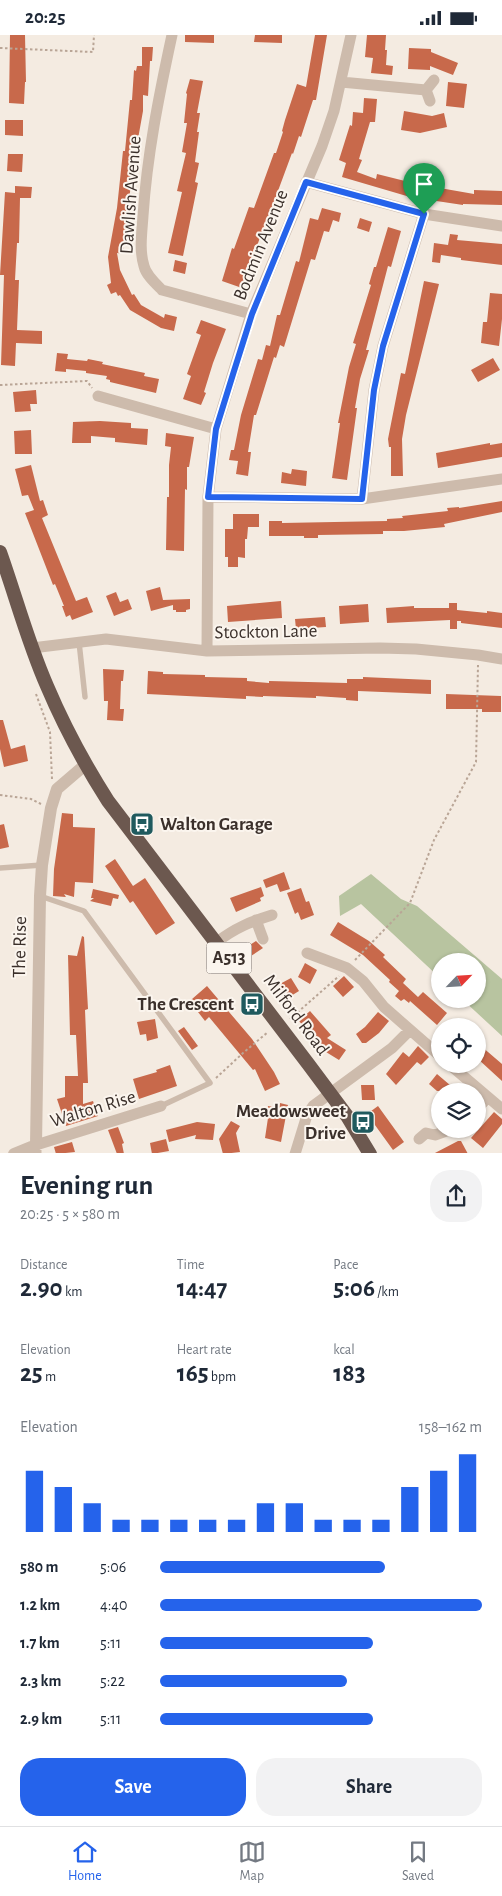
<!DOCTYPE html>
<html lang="en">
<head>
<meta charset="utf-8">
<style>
  body { margin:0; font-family:"Alegreya Sans",sans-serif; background:#f2f2f3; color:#1f2937; height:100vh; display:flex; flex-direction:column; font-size:19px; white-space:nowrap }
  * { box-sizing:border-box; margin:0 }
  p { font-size:16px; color:#747a83 }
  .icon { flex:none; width:28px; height:28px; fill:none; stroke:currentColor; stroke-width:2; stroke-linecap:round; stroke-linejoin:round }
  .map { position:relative; height:1118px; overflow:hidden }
  .drawer { display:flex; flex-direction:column; background:#fff; flex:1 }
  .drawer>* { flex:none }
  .needle { width:32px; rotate:65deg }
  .buttons { position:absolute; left:431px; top:918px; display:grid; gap:10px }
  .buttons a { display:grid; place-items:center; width:55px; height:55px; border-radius:50%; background:#fff; box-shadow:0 1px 4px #0004; font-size:25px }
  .pin { position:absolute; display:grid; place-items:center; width:42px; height:42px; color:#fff; margin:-51px -21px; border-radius:50% 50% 50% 0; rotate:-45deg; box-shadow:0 0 5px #0007 }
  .pin .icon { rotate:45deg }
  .round { display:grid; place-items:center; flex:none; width:52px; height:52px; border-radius:20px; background:#f2f2f3 }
  .head { display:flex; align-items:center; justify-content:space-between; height:85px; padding:0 20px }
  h1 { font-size:28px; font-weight:600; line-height:38px }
  .metrics { display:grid; grid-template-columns:repeat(3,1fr); gap:8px; height:85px; padding:5px 20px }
  .metrics div { display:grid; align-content:center }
  .metrics b { font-size:25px; font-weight:600 }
  .metrics small { font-size:14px; font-weight:400 }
  .metrics p { font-size:14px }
  .chart { height:140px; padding:10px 20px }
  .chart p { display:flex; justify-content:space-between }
  .chart svg { width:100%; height:90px; margin-top:5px; stroke:#2563eb; stroke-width:6 }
  .primary-button { display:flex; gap:10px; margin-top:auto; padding:10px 20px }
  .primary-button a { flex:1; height:58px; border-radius:20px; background:#2563eb; color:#fff; font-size:20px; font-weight:600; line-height:58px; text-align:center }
  .primary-button a+a { background:#f2f2f3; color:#1f2937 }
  ul { padding:0 20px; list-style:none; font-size:16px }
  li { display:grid; grid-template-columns:80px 60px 1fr; align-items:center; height:38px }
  li i { height:12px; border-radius:6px; background:#2563eb }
  .status { display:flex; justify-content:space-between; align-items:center; height:35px; padding:0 25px; background:#fff; direction:ltr }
  .status svg { height:14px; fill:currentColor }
  .dock { display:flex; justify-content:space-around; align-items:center; height:70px; border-top:1px solid #e0e1e3; background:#fff; font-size:14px; color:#747a83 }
  .dock a { display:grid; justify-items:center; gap:2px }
  .dock .current { color:#2563eb }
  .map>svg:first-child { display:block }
  .green { fill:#b8c4a0 }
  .building { fill:#c8694b }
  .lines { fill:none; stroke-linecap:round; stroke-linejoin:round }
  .path { stroke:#b9a596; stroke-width:2; stroke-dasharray:2.5 2.5; stroke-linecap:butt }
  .service { stroke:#cdbbac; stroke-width:5.5 }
  .minor { stroke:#cdbbac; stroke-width:11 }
  .tertiary { stroke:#cdbbac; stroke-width:12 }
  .trunk { stroke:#6c584f; stroke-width:14 }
  .route-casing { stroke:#fff; stroke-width:10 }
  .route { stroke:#2563eb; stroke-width:6 }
  .labels { text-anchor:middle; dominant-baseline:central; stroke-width:4; stroke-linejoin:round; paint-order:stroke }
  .shield { fill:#fbf5ee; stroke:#756b66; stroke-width:1 }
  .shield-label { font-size:18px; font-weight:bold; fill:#3b302b }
  .street-label { font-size:19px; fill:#3b302b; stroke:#fbf5ee }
  .poi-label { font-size:19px; font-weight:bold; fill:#3b302b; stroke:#fbf5ee; text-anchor:end }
</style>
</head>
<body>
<div class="status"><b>20:25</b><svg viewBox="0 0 49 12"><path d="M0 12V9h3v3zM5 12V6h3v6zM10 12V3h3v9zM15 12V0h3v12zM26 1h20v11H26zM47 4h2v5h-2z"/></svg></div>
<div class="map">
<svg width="502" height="1119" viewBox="0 0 502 1119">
  <rect width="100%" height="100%" fill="#f4ebe1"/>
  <path class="green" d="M371 839 401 864 417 871 502 944V1001L462 964H478V926H440V943L361 869 340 881 339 861Z"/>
  <path class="building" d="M10 0H25L26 47H25L24 69 9 68Z
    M185 0H214V8L185 7Z
    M255 0H282V8L254 7Z
    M315 0H327L316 65H313L301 102 299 101 293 119 292 118 265 191H264L257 211 255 210 242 253 222 246 232 213 234 214 249 172 254 173 274 118H276L283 97 282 96 285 85 297 49 306 52Z
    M367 0H386L385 15H387L386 30 393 31 392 40 371 38 373 23 365 22Z
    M142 12H153L152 26H150L148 61 143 60V76L136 115H135L128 174 130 175 128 201H125L123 219 117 218 120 235 132 260 134 259 141 270 164 283 165 279 177 282 174 296 161 293 130 275 120 260 118 261 116 257 111 259 107 250 111 248 108 222 117 173 123 116H125L130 65H132L134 35 136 36 137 31H142Z
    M409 13 431 14V17L458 28 453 40 430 31V35L408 34Z
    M190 44 203 46 197 78H200L197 97H199L195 127 199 128 195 147 198 148 183 221 168 218 182 157 177 156 186 118 182 117 187 88H184L187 59 186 58Z
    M448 47 467 49 464 73 446 71Z
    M364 63 377 64 375 87H370L359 124 362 125 357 137 376 144 377 139 417 149 474 159V155L502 156V170L463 169V170L410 162 342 142 346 128 339 125 350 90 352 91 353 77 363 78Z
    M404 76 432 81 444 78 447 92 420 98 401 95Z
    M5 85H23V101L5 100Z
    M8 119H23L22 137 7 136Z
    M15 151 32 152 31 163H20L19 208H17L15 245H19L17 295 42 296V309L16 308 15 331 1 330 4 240H0L5 157 15 158Z
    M322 173 341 178 339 187 333 185 329 197 324 196 315 225 311 224 284 312 280 310 276 323 274 322 256 380H254L248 417H251L248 441 236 439 238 426 229 425 231 415H234L241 380 258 324 262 325 266 310 270 311 277 280H280L296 226 299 227 310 183 318 185Z
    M360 183 372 187 369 197 357 193Z
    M388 192 401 196 391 232 388 231 366 315H369L360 344 355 373H357L347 445 332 443 340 388H338L349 332 356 309 353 308 371 250 369 249 374 232H376Z
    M450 199 458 200 457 205 502 209V230L461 225V223L441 220 440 228 432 227 434 208 448 210Z
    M175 225 187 228 185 239 173 236Z
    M424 246 439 249 406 380 402 404 403 441H391V412H389L388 404 401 338 405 339Z
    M490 258 502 259V284L499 311 481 308 483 287H487Z
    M201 285 226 294 213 328 204 357 206 358 201 370 183 364 191 341 187 339 201 300 196 298Z
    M57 318 68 319 67 324 87 326 88 324 103 327 102 329 145 338 144 341 159 344 156 358 110 347V345L106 344 107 341 86 338V336L66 334V337L55 336Z
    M493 323 500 335 478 347 471 335Z
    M36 355 37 369H30L31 376 15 377 13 357Z
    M100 386 131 388V393L148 394 147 410 115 407V403L91 401V408H72L73 387Z
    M31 395 32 419H15L14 396Z
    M166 398 194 402 189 432H187V455L185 454 184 516 166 515 167 462H169V430L171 412 165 411Z
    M490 408V410L502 408V422L438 433 436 418Z
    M31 430 40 466 43 465 48 480 42 483 76 566 87 562 93 577 72 585 70 580 66 582 62 571H64L55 549 53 550 25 478 34 475 28 460 22 461 15 434Z
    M292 434 307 436 306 451 281 448 282 437 291 439Z
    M502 466V477L444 489 445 492 404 496H383V499L318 500V503H304V501H269V486H282V488L387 486V484L403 483 402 481 448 476 447 473 459 472V473Z
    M233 479H259V492H248L247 504H245V523L238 522V532H228V522H225V494H233Z
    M160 552 163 565 190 564V574L186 575V577H176V575H173V570L151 576 146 556Z
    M116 557 120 567 128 564 132 574 114 581 106 561Z
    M281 566 282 583 228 587 227 571Z
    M449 568H457V575L487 578V576L502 578V593L461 588V586H457V594H450V585L387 588 386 573 414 571V573H449Z
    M368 569 369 587 340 589 339 571Z
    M325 582 326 592 296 594 295 584Z
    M103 634 124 635 123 646H121L120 674H124L123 686 107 685 108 666H104Z
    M148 636 163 637V639L205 640V642L247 643V646L269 648V646L347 648V644H363V642L431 645V659L358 656V666L346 665V663L316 661V663L263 661V662L246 661V664L147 659Z
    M446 659 501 661V677H482V674H446Z
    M0 685H3L11 714 25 710 28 726 4 732 0 714Z
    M62 778 73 779V792L95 793 93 848 75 847 74 862 64 859 66 862 53 861 54 834Z
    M4 789 9 812 0 814V790Z
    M115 824 133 851 145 843 175 888 156 900 133 866 130 868 105 831Z
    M284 837 290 854 280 857 277 849 266 853 263 845Z
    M261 852 264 861 260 863 261 866 236 877 230 863Z
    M301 853 306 867 309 866 314 880 301 885 298 877 295 879 287 858Z
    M93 854 119 860 118 864 113 863 111 871 90 866 94 863H91Z
    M338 887 369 906 385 920 383 922 406 944 403 948 418 962 423 957 447 978 437 990 410 966 409 968 404 964 401 966 395 961 399 956 389 947 390 945 363 920 330 900Z
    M82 901 84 902 88 974 85 975 88 1048H83V1069L93 1066 98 1081 66 1091 57 1064 65 1062V1041H78L76 1000H70L68 920 77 921Z
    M256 906 263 913 251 921 245 913Z
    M305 928 317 935 310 949 298 942Z
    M344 941 354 952 343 962 333 951Z
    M291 943 299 956 286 964 278 950Z
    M207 951 252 1004 274 1037 280 1049 265 1056 255 1034 253 1035 209 982 205 986 198 977 197 971H184Z
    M310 976 331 1000 327 1003 346 1015 339 1025 326 1017 299 986Z
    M378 977 389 986 379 998 366 1008H362L356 999 365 992Z
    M155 984 158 1003 147 1006 146 999 140 1000 137 987Z
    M184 992 198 1011 192 1015 178 996Z
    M418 1011 429 1022 421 1030 417 1027 396 1050 386 1039 403 1017 409 1022Z
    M481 1011 502 1029V1046L478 1024V1015Z
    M170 1030 177 1051 139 1064 133 1044 157 1037 156 1035Z
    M437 1039 457 1056H437L429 1049Z
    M361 1050H374L375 1065H362Z
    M280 1068 288 1070 281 1107 265 1103 268 1083H266L268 1071 279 1073Z
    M378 1071 404 1107 393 1115 367 1079Z
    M494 1077 502 1084V1089L483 1113 471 1103Z
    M231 1086 240 1091 236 1098 240 1117 223 1119 219 1104Z
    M197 1087 215 1089 213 1105 195 1104 196 1100 169 1107 166 1095Z
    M118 1092 124 1108 122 1109 124 1119H117L108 1095Z
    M166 1104 169 1116 152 1119 150 1108Z
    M458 1106H461L468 1119H433Z
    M72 1107 75 1117 56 1119 54 1112Z"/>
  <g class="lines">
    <path class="path" d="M0 13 93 17 94 0
      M0 350 87 346 92 353
      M36 659 50 697 52 744
      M0 760 31 764 41 769
      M355 925 410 868 434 805 476 727 478 630
      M290 984 339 941
      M216 1043 243 1018 268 997"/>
    <path class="service" d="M79 607 85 662
      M0 833 42 830
      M40 861 84 876 210 1048 161 1071"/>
    <path class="minor" d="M172 0C159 60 147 120 143 181 142 197 139 215 144 231 146 240 155 248 162 255L251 279
      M341 47 426 55
      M430 66 426 55 434 45
      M306 147 424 179 502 191
      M98 361 216 394
      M208 462 362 464 502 444
      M362 464 374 355 383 311 424 179
      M32 613 106 604 207 616 380 613 416 614 478 620 502 624
      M207 616 208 462 216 394 251 279 322 111 334 76 351 0
      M256 885 263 904
      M217 907C235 893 250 887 272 880
      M307 918 347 933 363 946 384 972 440 1021
      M449 1029 502 1074
      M478 1073 488 1062
      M419 1104 426 1098 435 1100 452 1094
      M36 1119V1110L161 1071
      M295 1119 307 1080 313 1071 392 1013 410 995"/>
    <path class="tertiary" d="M14 1119 36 1110 40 861 42 830 51 773 57 754 85 730"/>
    <path class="trunk" d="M0 517C16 562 28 608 47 651 64 691 85 730 108 766L309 1030 347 1081 370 1119"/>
  </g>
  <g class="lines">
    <g class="route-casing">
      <path id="route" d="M306 147 424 179 383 311 374 355 362 464 208 462 216 394 234 336 252 279Z"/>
    </g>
    <use href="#route" class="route"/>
  </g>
  <defs>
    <g id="bus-square" transform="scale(1.25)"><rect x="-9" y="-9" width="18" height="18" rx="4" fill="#1f5a5e" stroke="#fbf5ee"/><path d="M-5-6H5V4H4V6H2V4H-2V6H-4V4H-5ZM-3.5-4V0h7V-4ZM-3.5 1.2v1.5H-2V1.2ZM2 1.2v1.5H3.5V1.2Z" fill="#fff"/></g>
  </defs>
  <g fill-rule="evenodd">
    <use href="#bus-square" x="142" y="789"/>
    <use href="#bus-square" x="252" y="969"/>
    <use href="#bus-square" x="363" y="1087"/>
  </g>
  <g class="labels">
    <rect class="shield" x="206.5" y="907.5" width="45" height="31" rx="4"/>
    <g class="shield-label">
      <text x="229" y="923">A513</text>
    </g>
    <g class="street-label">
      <text transform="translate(131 160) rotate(-86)">Dawlish Avenue</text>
      <text transform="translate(261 210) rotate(-68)">Bodmin Avenue</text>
      <text transform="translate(266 597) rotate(-1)">Stockton Lane</text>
      <text transform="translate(20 912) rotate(-89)">The Rise</text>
      <text transform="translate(296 980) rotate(53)">Milford Road</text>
      <text transform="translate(93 1074) rotate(-17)">Walton Rise</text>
    </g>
    <g class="poi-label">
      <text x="160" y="789" text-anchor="start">Walton Garage</text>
      <text x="234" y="969">The Crescent</text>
      <text x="346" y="1076">Meadowsweet<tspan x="346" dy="22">Drive</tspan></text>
    </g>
  </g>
</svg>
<div class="buttons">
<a><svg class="needle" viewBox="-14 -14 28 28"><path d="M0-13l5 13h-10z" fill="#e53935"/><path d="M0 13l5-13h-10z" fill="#747a83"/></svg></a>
<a><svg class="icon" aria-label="locate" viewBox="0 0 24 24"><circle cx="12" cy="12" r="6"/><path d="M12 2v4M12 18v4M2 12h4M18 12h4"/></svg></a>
<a><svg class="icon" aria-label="layers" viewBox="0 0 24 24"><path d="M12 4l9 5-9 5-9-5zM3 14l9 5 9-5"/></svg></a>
</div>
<div class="pin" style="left:424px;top:179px;background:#1e9e55"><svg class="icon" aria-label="arrive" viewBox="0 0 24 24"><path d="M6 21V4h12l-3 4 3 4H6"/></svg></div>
</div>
<section class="drawer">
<div class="head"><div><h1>Evening run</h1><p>20:25 · 5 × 580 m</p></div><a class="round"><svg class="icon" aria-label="share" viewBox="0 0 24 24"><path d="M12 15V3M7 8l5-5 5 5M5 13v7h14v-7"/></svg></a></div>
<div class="metrics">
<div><p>Distance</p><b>2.90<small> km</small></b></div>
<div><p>Time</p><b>14:47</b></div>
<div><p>Pace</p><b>5:06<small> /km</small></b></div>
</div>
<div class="metrics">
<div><p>Elevation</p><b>25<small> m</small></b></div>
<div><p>Heart rate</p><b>165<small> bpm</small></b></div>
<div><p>kcal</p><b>183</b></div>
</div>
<div class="chart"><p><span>Elevation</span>158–162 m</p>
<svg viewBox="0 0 160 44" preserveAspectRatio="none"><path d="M5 44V14M15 44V22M25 44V30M35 44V38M45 44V38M55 44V38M65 44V38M75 44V38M85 44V30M95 44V30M105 44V38M115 44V38M125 44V38M135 44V22M145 44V14M155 44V6"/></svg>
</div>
<ul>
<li><b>580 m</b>5:06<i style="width:70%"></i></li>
<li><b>1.2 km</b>4:40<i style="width:100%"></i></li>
<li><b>1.7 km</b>5:11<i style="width:66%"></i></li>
<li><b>2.3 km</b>5:22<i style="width:58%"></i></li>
<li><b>2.9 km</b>5:11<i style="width:66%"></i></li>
</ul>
<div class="primary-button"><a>Save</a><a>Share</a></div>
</section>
<nav class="dock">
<a class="current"><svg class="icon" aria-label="home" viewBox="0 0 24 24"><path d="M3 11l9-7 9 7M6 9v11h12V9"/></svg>Home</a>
<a><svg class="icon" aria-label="map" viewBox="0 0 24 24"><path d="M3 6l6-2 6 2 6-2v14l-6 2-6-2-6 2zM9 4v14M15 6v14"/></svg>Map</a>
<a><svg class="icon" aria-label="saved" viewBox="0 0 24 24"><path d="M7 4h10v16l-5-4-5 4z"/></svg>Saved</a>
</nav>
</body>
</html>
